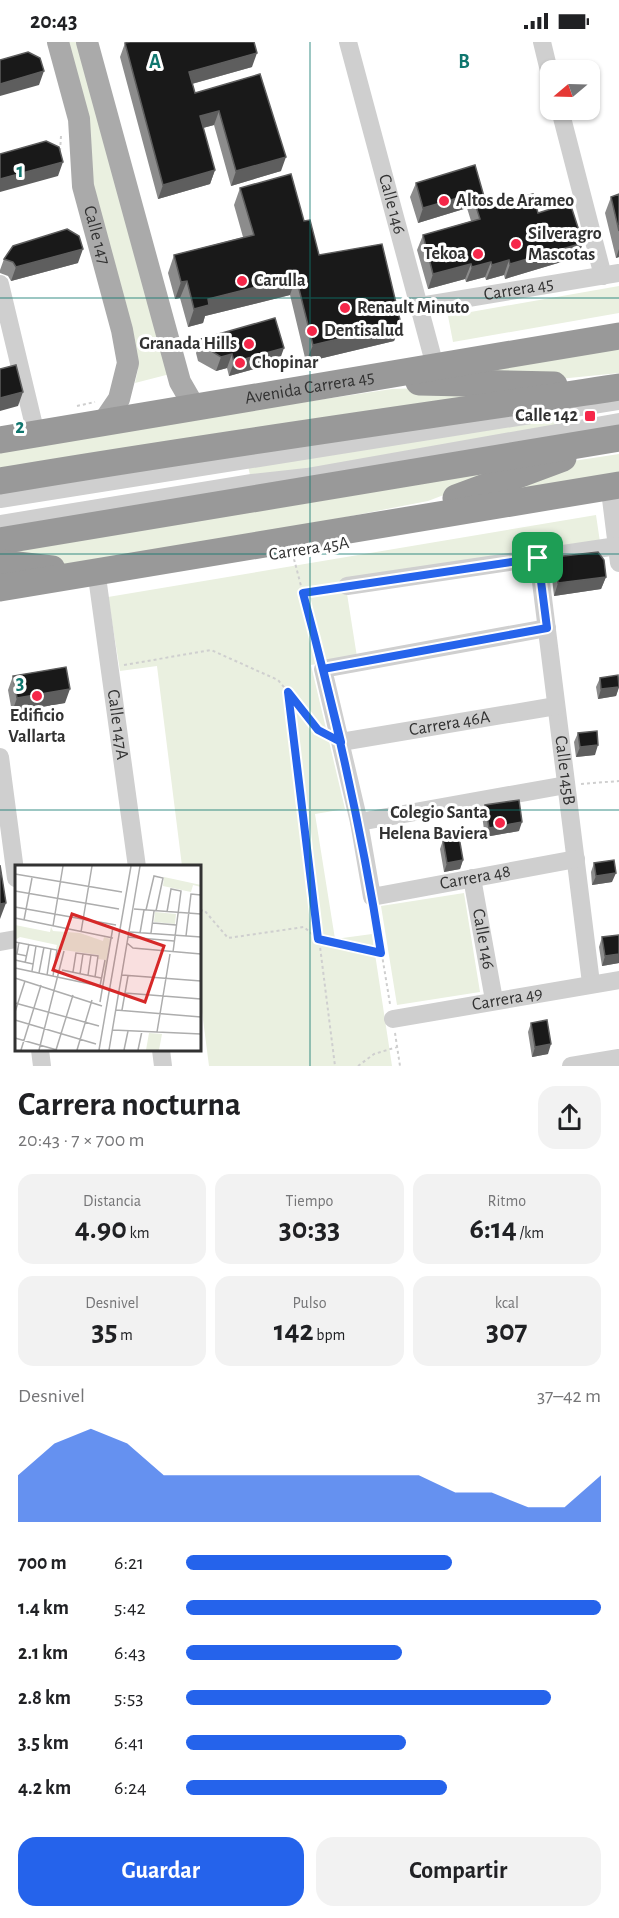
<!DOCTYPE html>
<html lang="es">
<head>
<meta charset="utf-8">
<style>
  body { margin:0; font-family:"Alegreya Sans",sans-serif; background:#f2f2f2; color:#202124; height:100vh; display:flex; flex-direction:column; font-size:22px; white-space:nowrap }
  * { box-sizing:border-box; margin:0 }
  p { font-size:20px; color:#757577 }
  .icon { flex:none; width:33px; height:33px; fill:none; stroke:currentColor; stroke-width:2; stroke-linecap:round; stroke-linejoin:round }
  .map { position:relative; height:1024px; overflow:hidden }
  .panel { display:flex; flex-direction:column; background:#fff; flex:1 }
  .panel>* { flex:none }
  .needle { width:39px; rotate:251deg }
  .tools { position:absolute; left:540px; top:18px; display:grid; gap:12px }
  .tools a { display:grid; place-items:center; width:60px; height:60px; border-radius:12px; background:#fff; box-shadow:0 2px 4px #0004; font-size:30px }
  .pin { position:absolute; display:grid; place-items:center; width:51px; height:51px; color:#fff; margin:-26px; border-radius:12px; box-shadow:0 3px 9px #0006 }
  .round { display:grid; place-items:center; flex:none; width:63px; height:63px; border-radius:18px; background:#f2f2f2 }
  .summary { display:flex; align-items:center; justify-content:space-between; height:102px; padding:0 18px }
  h1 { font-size:33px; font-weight:700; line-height:45px }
  .stats { display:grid; grid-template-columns:repeat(3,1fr); gap:9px; height:102px; padding:6px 18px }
  .stats div { display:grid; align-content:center; border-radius:15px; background:#f2f2f2; text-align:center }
  .stats b { font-size:30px; font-weight:700 }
  .stats small { font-size:16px; font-weight:400 }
  .stats p { font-size:16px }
  .chart { height:168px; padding:12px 18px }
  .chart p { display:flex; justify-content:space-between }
  .chart svg { width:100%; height:108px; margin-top:6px; fill:#2563eb; opacity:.7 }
  .primary-button { display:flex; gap:12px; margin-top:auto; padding:12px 18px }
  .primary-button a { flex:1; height:69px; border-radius:18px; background:#2563eb; color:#fff; font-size:24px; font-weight:700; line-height:69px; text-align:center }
  .primary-button a+a { background:#f2f2f2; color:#202124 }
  ul { padding:0 18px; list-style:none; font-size:20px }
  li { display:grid; grid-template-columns:96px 72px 1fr; align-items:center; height:45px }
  li i { height:15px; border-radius:8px; background:#2563eb }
  .status { display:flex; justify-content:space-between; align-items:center; height:42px; padding:0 30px; background:#fff; direction:ltr }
  .status svg { height:16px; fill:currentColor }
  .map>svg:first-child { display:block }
  .green { fill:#eaf0e0 }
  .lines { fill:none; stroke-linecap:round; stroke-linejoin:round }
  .path { stroke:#cfcfcf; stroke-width:2; stroke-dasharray:3 3; stroke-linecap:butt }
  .minor { stroke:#cfcfcf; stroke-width:18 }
  .major { stroke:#aaa; stroke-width:22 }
  .highway { stroke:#999; stroke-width:27 }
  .wall { fill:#8c8c8c }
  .shaded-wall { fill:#5e5e5e }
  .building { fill:#191919; stroke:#5e5e5e; stroke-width:1.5 }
  .route-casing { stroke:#fff; stroke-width:12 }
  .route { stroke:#2563eb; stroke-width:8 }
  .grid { fill:none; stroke:#0f766e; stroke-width:1.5; stroke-opacity:0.55 }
  .poi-dot { fill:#f62749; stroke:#fff; stroke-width:2 }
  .labels { text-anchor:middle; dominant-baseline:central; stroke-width:6; stroke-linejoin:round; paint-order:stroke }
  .poi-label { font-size:18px; font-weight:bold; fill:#323232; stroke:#fff; text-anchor:start }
  .street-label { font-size:18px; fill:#323232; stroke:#fff }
  .inset-road { fill:none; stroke:#adadad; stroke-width:1.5 }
  .view { fill:#d62828; fill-opacity:0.15; stroke:#d62828; stroke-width:3 }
  .inset-edge { fill:none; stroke:#323232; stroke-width:3 }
  .grid-label { font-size:20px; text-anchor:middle; font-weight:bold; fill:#0f766e; stroke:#fff; stroke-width:6; stroke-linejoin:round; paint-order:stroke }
</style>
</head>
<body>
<div class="status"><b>20:43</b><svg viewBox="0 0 49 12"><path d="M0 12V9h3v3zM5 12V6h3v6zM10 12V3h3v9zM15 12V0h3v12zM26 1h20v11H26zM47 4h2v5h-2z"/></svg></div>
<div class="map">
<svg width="619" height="1024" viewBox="0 0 619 1024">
  <rect width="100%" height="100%" fill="#fff"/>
  <path class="green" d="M68 0H78L170 332 135 341 138 327 92 149Z
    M619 244V271L453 300 448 274Z
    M619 302V331L549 338 460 331Z
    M449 345 511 350 0 427V405L392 347Z
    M561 374 563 382 303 430 250 433 248 424Z
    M619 412V435L464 459 560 421Z
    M533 419 428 459 89 525 0 515V510Z
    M596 473 600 500 345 539 357 615 311 623 345 767 315 772 335 897 372 892 392 1024H209L200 954V825L182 824 157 624 120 629 108 555Z
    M464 851 480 950 397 963 381 864Z"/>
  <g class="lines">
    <path class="path" d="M60 109 61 94
      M77 364 95 360
      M294 517 319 613
      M303 551 333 547
      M124 623 211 608 278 638 321 689
      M288 650 335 1024
      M581 742 619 739
      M200 869 204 868 228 896 304 885 318 897 381 911
      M375 870 390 962
      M395 991 400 1024
      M358 1024 374 1012 397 1005"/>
    <g class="minor">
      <path id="s1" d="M348 0 435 324"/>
      <path d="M542 0 550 33"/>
      <path d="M560 68 603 234"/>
      <path d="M0 242 36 392"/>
      <path id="s2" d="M420 264 619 231"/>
      <path d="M0 457 619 359"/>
      <path d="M611 457 619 521"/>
      <path d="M0 482 252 441 307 435 619 380"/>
      <path id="s3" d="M538 516 591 941"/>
      <path id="s4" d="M98 542 137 825"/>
      <path d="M347 544 617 504"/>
      <path id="s5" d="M547 586 323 627 359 780 372 855 576 817"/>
      <path id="s6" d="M341 700 556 664"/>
      <path d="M0 715 16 836"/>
      <path d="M359 780 566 743"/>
      <path id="s7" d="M472 836 494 958"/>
      <path d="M0 900 16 897"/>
      <path id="s8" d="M393 977 619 938"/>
      <path d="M40 1008 42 1024"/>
      <path d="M161 1008 163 1024"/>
      <path d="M571 1024 619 1016"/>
    </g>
    <g class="major">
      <path id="s9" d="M58 0 79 77 83 144 122 288 128 321 119 357 102 382"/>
      <path d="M87 0 180 340 195 366"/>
    </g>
    <g class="highway">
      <path d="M419 340 554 343"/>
      <path id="s10" d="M0 398 619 294"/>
      <path d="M0 439C206 404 413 376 619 345"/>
      <path d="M456 456 563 416"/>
      <path d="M0 499 619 396"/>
      <path d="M0 521 52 527"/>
      <path d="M0 546 619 443"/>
    </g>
  </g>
  <path class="wall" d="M125 1 252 25 192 42 195 51 260 32 281 129 231 144 214 83 203 86 215 128 210 142 158 157 120 15Z
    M475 123 487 165 538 171 578 215 505 237 504 233 486 238 485 235 466 240 465 237 428 247 417 208 423 193 471 179 467 166 418 181 410 155 416 141Z
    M240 146 304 179 319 213 401 282 394 299 306 320 290 253 205 274 203 281 188 285 180 256 175 257 168 231 174 213 243 195 234 163Z
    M619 152V215L616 216 605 171 611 155Z
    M4 217 78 221 11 239 8 234 0 231V228Z
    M201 297 279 320 229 334 227 326 216 329 198 319 196 311Z
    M555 515 606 535 601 547 554 554 551 527Z
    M13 634 65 661 12 670 8 648Z
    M600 636 619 643V645L616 654 598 657 596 645Z
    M578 691 595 713 576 715 574 700Z
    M485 763 519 789 485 795 482 773Z
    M443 798 463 818 460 827 444 830 440 807Z
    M594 821 612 840 592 843 591 830Z
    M619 893V921L602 924 599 905 602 895Z
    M531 981 548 1012 532 1015 528 990Z"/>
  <path class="shaded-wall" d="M257 11 252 25 184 44 189 30Z
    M44 29 39 43 0 54V42Z
    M219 69 214 83 195 88 200 74Z
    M286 115 281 129 231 144 236 129Z
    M63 120 58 134 0 150V137Z
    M215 128 210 142 158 157 163 143Z
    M472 152 467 166 418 181 423 166Z
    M583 201 578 215 505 237 510 222Z
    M83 207 78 221 11 239 16 225Z
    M619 207V215L616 216Z
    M509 218 504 233 486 238 492 223Z
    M491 220 485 235 466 240 472 225Z
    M471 222 465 237 428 247 433 232Z
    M296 235 290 253 205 274 203 281 188 285 194 267 208 257Z
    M187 239 180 256 175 257 181 240Z
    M401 282 394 299 306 320 313 303Z
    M284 306 279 320 229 334 234 320Z
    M232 312 227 326 216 329 221 315Z
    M23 350 18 364 0 369V356Z
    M606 535 601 547 554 554 558 541Z
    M619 645 616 654 598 657 601 647Z
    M70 647 65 661 12 670 17 656Z
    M598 703 595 713 576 715 580 705Z
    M522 780 519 789 485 795 489 786Z
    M463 818 460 827 444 830 447 821Z
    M616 831 612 840 592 843 596 834Z
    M6 861 0 877V862Z
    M619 912V921L602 924 605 914Z
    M551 1002 548 1012 532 1015 535 1005Z"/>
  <path class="building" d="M130 0H254L257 11 189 30 195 51 260 32 286 115 236 129 219 69 200 74 215 128 163 143 125 1Z
    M28 10 40 16 44 29 0 42V18Z
    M46 99 59 105 63 120 0 137V112Z
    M475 123 487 165 533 152 538 171 570 161 583 201 510 222 509 218 492 223 491 220 472 225 471 222 433 232 423 193 480 177 472 152 423 166 416 141Z
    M291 132 304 179 310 178 319 213 382 202 401 282 313 303 296 235 208 257 209 263 194 267 187 239 181 240 174 213 254 193 240 146Z
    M619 152V189L611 155Z
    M67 187 79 194 83 207 16 225 13 220 4 217 13 204Z
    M275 276 284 306 234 320 232 312 221 315 203 304 201 297Z
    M16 323 23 350 0 356V327Z
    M598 510 604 518 606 535 558 541 555 515Z
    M66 625 70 647 17 656 13 634Z
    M618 633 619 645 601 647 600 636Z
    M597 689 598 703 580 705 578 691Z
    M519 758 522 780 489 786 485 763Z
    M459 795 463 818 447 821 443 798Z
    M614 818 616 831 596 834 594 821Z
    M0 823 6 861 0 862Z
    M619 893V912L605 914 602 895Z
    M547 978 551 1002 535 1005 531 981Z"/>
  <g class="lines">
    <g class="route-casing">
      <path id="route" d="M538 516 547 586 323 627 341 700 318 688 288 650 318 897 381 911C362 789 335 670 303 551L538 516"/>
    </g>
    <use href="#route" class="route"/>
  </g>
  <path class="grid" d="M310 0V1024M0 256H619M0 512H619M0 768H619"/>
  <g class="poi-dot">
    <circle cx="444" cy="159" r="6"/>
    <circle cx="516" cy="202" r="6"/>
    <circle cx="478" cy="212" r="6"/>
    <circle cx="242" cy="239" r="6"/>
    <circle cx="345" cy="266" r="6"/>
    <circle cx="312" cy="289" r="6"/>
    <circle cx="249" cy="302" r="6"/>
    <circle cx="240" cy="321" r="6"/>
    <rect x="584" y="368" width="12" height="12" rx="3"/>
    <circle cx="37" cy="654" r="6"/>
    <circle cx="500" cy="781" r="6"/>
  </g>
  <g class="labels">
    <g class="poi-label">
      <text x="456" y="159">Altos de Arameo</text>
      <text x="528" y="192">Silveragro<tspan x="528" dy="21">Mascotas</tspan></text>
      <text x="466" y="212" text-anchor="end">Tekoa</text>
      <text x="254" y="239">Carulla</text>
      <text x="357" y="266">Renault Minuto</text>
      <text x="324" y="289">Dentisalud</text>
      <text x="237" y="302" text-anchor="end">Granada Hills</text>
      <text x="252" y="321">Chopinar</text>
      <text x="578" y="374" text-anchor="end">Calle 142</text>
      <text x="37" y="674" text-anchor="middle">Edificio<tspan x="37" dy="21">Vallarta</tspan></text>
      <text x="488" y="771" text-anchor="end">Colegio Santa<tspan x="488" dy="21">Helena Baviera</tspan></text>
    </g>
    <g class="street-label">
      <text stroke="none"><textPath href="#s1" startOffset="168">Calle 146</textPath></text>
      <text stroke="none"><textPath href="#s9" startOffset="198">Calle 147</textPath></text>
      <text stroke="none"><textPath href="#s2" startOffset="100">Carrera 45</textPath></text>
      <text stroke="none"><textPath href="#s10" startOffset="314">Avenida Carrera 45</textPath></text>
      <text transform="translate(309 507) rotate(-9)">Carrera 45A</text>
      <text stroke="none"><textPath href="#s6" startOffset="110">Carrera 46A</textPath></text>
      <text stroke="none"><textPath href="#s4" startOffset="142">Calle 147A</textPath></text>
      <text stroke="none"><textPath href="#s3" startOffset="214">Calle 145B</textPath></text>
      <text stroke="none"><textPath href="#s5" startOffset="566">Carrera 48</textPath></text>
      <text stroke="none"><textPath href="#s7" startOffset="62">Calle 146</textPath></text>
      <text stroke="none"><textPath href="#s8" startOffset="116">Carrera 49</textPath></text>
    </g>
  </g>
  <g transform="translate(15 823)">
    <rect width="186" height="186" fill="#fff"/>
    <path d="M149 12 186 20V22L178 20 176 27 148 21ZM140 47 161 49 160 59 139 57ZM0 60 35 67 36 62 38 66 65 68 88 76 89 72 96 74 88 120 90 95 83 94 84 90 41 84 42 80 5 72 0 75ZM134 168 147 169 144 185H131Z" fill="#eaf0e0"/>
    <path class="inset-road" d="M0 9 107 27M0 26 104 44M0 42 101 60M119 44 186 49M131 45 139 11 148 13 141 46M152 47 156 24 166 26 158 87M0 53 98 73M9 55 17 13M138 58 161 60M38 61 48 1M66 67 77 1M115 67 186 72M125 68 129 45M136 68 139 46M171 71 176 29 186 30M113 72 159 76M0 77 42 85 38 111M4 77 2 89 12 91M112 78 118 83 186 89M0 95 18 99M10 98 14 79M0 103 89 122M47 105 86 113M17 106 21 81M58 107 61 88 83 91 80 112M24 108 29 82M65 109 68 89M32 110 36 84M73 110 76 90M107 110 186 116M0 113 87 141M85 121 90 95M110 128 186 134M85 137 98 62M0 138 84 161M101 145 186 152M107 145 113 111M0 147 10 116M0 155 81 179M98 165 186 169M142 167 155 89M0 173 42 185M6 185 26 120M24 185 49 86M41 185 58 130M62 185 77 135M84 185 116 1M94 185 125 1M109 185 113 166M123 185 127 166"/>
    <path class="view" d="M57 49 149 81 130 137 38 105Z"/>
    <rect width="186" height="186" class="inset-edge"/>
  </g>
  <g class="grid-label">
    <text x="155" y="26">A</text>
    <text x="464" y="26">B</text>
    <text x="20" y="135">1</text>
    <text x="20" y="391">2</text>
    <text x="20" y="647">3</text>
  </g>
</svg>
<div class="tools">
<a><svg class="needle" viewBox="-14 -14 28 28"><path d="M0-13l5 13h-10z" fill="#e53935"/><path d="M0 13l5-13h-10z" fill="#757577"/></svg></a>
</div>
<div class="pin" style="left:538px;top:516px;background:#1e9e55"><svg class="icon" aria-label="arrive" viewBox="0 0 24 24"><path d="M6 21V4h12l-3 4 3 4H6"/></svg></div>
</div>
<section class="panel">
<div class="summary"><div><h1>Carrera nocturna</h1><p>20:43 · 7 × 700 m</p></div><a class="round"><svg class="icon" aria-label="share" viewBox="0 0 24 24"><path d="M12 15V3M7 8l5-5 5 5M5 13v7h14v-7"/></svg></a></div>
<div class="stats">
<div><p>Distancia</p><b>4.90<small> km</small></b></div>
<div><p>Tiempo</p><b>30:33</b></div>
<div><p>Ritmo</p><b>6:14<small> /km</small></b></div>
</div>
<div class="stats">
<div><p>Desnivel</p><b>35<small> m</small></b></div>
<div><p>Pulso</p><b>142<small> bpm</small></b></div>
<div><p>kcal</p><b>307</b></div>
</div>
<div class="chart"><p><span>Desnivel</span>37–42 m</p>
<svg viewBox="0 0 160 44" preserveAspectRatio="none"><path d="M0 44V25L10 12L20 6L30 12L40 25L50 25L60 25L70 25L80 25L90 25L100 25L110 25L120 32L130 32L140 38L150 38L160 25V44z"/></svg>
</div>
<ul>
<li><b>700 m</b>6:21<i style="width:64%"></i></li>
<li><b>1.4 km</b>5:42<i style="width:100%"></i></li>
<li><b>2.1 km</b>6:43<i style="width:52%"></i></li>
<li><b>2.8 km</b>5:53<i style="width:88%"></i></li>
<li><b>3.5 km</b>6:41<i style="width:53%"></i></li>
<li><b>4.2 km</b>6:24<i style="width:63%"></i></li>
</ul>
<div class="primary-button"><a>Guardar</a><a>Compartir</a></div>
</section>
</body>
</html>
